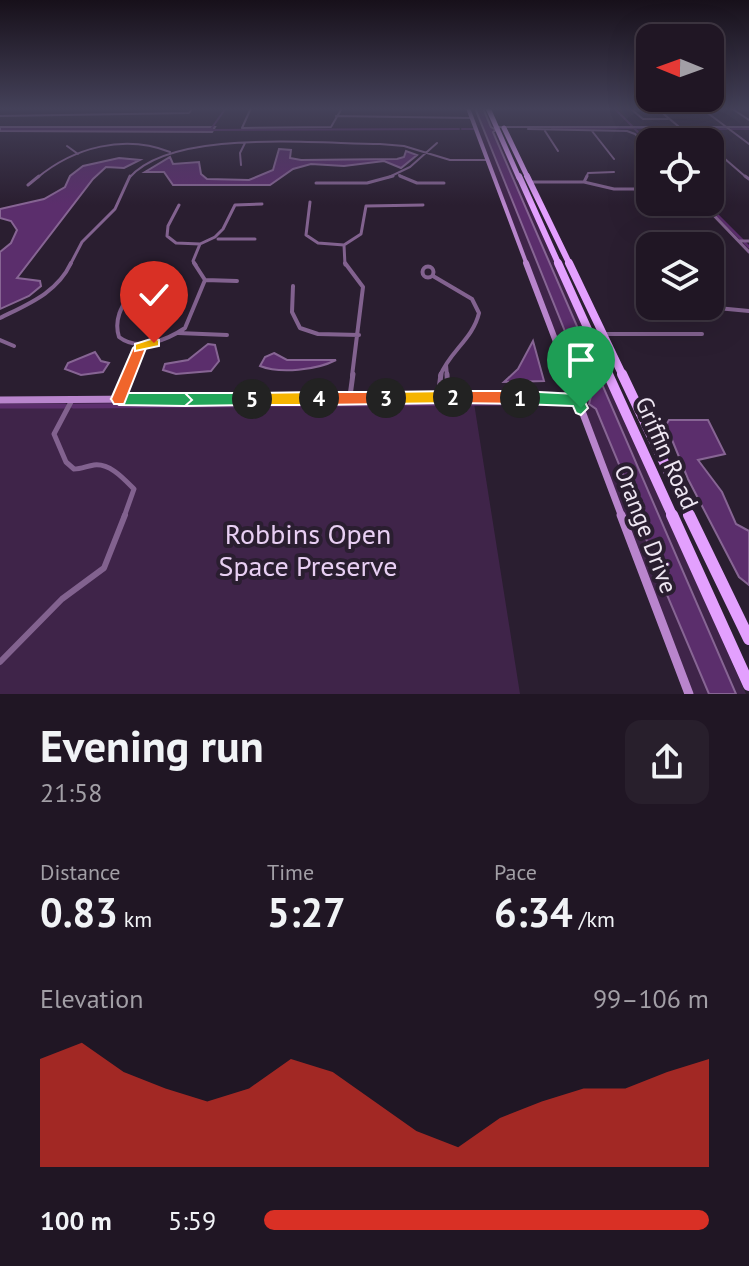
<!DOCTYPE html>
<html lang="en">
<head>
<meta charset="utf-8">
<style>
  body { margin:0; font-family:"PT Sans",sans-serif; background:#281f2c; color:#f1f3f6; height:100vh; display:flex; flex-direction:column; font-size:30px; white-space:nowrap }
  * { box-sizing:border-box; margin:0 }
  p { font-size:26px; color:#a29fa6 }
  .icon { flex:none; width:44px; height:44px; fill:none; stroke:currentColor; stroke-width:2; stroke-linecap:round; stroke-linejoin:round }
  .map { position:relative; height:694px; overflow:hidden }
  .sheet { display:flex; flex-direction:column; background:#201624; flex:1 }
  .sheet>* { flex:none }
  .needle { width:52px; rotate:271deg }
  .buttons { position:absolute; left:636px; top:24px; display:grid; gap:16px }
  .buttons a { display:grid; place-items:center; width:88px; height:88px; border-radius:16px; background:#201624; box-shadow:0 8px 32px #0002,0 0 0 2px #3d3541; font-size:40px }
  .pin { position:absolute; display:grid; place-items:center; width:68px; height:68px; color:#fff; margin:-82px -34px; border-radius:50% 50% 50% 0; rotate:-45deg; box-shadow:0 0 8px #0007 }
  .pin .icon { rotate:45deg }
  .km { position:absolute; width:40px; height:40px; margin:-20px; border-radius:50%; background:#222; color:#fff; font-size:22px; line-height:40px; text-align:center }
  .round { display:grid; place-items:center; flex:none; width:84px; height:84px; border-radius:16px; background:#281f2c }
  .head { display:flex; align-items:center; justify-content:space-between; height:136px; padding:0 40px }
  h1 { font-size:44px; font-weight:700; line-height:60px }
  .metrics { display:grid; grid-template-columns:repeat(3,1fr); gap:12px; height:136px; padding:8px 40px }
  .metrics div { display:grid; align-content:center }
  .metrics b { font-size:40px; font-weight:700 }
  .metrics small { font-size:22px; font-weight:400 }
  .metrics p { font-size:22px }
  .chart { height:224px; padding:16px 40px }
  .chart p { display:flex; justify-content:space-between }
  .chart svg { width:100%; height:144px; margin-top:8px; fill:#d93025; opacity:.7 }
  ul { padding:0 40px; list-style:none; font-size:26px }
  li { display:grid; grid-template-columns:128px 96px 1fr; align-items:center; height:60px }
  li i { height:20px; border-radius:10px; background:#d93025 }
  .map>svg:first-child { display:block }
  .green { fill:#3f2449 }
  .water { fill:#5b2e6c; stroke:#876594; stroke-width:2 }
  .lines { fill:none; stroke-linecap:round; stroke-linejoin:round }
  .canal-far2 { stroke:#5b2e6c; stroke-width:2 }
  .canal-far1 { stroke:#5b2e6c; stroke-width:3 }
  .canal { stroke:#5b2e6c; stroke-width:5 }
  .street-far4 { stroke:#82628f; stroke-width:2 }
  .street-far3 { stroke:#82628f; stroke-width:3 }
  .street-far2 { stroke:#82628f; stroke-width:4 }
  .street-far1 { stroke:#82628f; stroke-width:5 }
  .street { stroke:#82628f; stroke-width:6 }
  .secondary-far3 { stroke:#b985cd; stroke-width:4 }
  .secondary-far2 { stroke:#b985cd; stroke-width:6 }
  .secondary-far1 { stroke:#b985cd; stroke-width:7 }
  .secondary { stroke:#b985cd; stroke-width:9 }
  .primary-far4 { stroke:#e3a0fe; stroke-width:5 }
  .primary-far3 { stroke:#e3a0fe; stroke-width:6 }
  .primary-far2 { stroke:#e3a0fe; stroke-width:8 }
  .primary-far1 { stroke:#e3a0fe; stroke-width:10 }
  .primary { stroke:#e3a0fe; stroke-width:12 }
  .split-1 { fill:#22a559; stroke:#fff; stroke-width:2 }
  .split-2 { fill:#f0652b; stroke:#fff; stroke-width:2 }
  .split-3 { fill:#f5b400; stroke:#fff; stroke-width:2 }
  .split-4 { fill:#f0652b; stroke:#fff; stroke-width:2 }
  .split-5 { fill:#f5b400; stroke:#fff; stroke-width:2 }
  .split-6 { fill:#22a559; stroke:#fff; stroke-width:2 }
  .split-7 { fill:#22a559; stroke:#fff; stroke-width:2 }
  .split-8 { fill:#f0652b; stroke:#fff; stroke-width:2 }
  .split-9 { fill:#f5b400; stroke:#fff; stroke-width:2 }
  .labels { text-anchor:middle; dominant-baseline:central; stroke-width:8; stroke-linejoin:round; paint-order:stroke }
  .street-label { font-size:24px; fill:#eee6f2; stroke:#2a1e30 }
  .near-park-label { font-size:28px; fill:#e8cff3; stroke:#2a1e30 }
</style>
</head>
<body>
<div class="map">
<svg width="749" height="694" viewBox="0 0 749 694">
  <rect width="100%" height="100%" fill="#2a1e30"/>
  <path class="green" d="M469 108H486L746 694H692Z
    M474 403 520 694H0V408Z"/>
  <path class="water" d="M475 108H483L491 127 496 130 493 132 736 694H709L659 576 626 481 596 409 589 404 591 396Z
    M0 127H215L212 132 0 131Z
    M279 149 291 150 290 158 301 160 397 159 404 157 406 151 417 155 401 168 384 161 344 166 311 164 293 169 270 185H173L164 172H145L170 157 173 164 199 162 201 174 207 179 249 180 273 170Z
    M119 158 140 160 124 168 106 167 93 179 17 278 40 281 41 286 29 296 0 309V252L11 243 17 230 11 221 0 218V209L44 199 65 187 70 176 83 166Z
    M172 272 179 282 158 322 147 327C142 312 160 281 172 272Z
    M533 341 544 381 504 382 518 369Z
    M208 344 215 345 219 361 211 371 176 374 163 370 165 364 188 360Z
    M95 352 101 361 109 363 103 372 81 375 65 369 68 363Z
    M274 353 287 360H336C317 370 280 374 260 366L265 357Z
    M669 420H708L725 454 698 460 722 492 736 524 749 531V585L739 577 688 479 666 425Z"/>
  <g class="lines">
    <path class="canal-far2" d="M614 108 632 126
      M634 128H651
      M655 128H667
      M671 128 688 129
      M211 129 226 108
      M462 129H474
      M552 129 634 128 650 145
      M691 129H727
      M731 129H749
      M210 130 459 129"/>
    <path class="canal-far1" d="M705 202 713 210
      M715 213 742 240
      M745 243 749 247"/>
    <path class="canal" d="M0 406H65
      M73 406 501 403"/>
    <path class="street-far4" d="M251 108 242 128 331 127 342 108
      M701 108 749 144
      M731 108 749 120
      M631 109 659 110 678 126
      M632 110 643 119H668
      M0 116 189 113 193 108
      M336 116 472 118
      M498 127H749
      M528 129 627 131 635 134 650 149
      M691 129 706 142
      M545 131 558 151
      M592 131 614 159
      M67 146 78 154
      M710 146 747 178
      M241 165 240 153 245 143
      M399 175 405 178
      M37 178C74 147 125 134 170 152
      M129 178C172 128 317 144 380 144L404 146 450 160H488
      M387 178 410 167 437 143
      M586 178 588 173 614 172"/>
    <path class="street-far3" d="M400 176 417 183H444
      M745 176 749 179
      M529 182H584L614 189H650
      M584 182 587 176
      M316 183H367L393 176
      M28 185 39 176
      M310 202 306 235 318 243 344 245
      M701 202 749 252
      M179 205 168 226 167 236 176 243 200 244
      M218 239H255
      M739 241H749
      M70 265 82 242 115 209 130 176
      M196 265 193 261 200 244 215 237 223 229 235 205 262 204
      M345 265 344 245 361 234 366 206 423 205"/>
    <path class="street-far2" d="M345 263 363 287 352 376
      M422.5 272a5.5 5.5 0 1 1 11 0a5.5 5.5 0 1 1-11 0Z
      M433 276 472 299 479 313C473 339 449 352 440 376
      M205 280 237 281
      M137 282C127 300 112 315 119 337 138 352 167 340 185 328L205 280 194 263
      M293 286 292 312 300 328 318 334 359 335
      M636 293 650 294
      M696 306 749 311
      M0 318C28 304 57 293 71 263
      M178 333 227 335
      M604 334H702
      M0 340 14 346
      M446 365 447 376
      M128 376 140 345"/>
    <path class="street-far1" d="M447 374 448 397
      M350 396 353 374
      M438 397 441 374
      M119 399 129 374
      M72 400 54 434 66 462 74 469C81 469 87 466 94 465 110 463 124 479 134 489L124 517"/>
    <path class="street" d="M0 662 62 599 104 568 125 515"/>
    <path class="secondary-far3" d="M468 108 527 265"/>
    <path class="secondary-far2" d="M526 263 569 376"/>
    <path class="secondary-far1" d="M568 374 622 517
      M0 400 576 396
      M555 400H577"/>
    <path class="secondary" d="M621 515 689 694"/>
    <path class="primary-far4" d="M488 108 519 178
      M504 128 528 178"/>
    <path class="primary-far3" d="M519 176 559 265
      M527 176 570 265"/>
    <path class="primary-far2" d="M558 263 609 376
      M569 263 623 376"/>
    <path class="primary-far1" d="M608 374 673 517
      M622 374 690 517"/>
    <path class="primary" d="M672 515 749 685
      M689 515 749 639"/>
  </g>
  <linearGradient id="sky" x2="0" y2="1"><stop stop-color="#17101a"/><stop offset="0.53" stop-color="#444159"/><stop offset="1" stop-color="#444159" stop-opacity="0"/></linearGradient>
  <rect width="749" height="205" fill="url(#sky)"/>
  <path class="split-1" d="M520 391 577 394 582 396 588 408 581 415 576 413 573 406 520 404 513 398Z"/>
  <path class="split-2" d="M453 391H520L527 398 520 404 453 403 446 397Z"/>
  <path class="split-3" d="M453 391 460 397 453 403 386 404 379 398 386 392Z"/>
  <path class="split-4" d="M319 392H386L393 398 386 404 319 405 312 398Z"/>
  <path class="split-5" d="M319 392 326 398 319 405H252L245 399 252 393Z"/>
  <path class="split-6" d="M185 393H252L259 399 252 405 185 406 178 400Z"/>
  <path class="split-7" d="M119 393H185L192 400 185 406 119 405 111 399Z"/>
  <path class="split-8" d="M139 343 146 348 126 399 124 404H114L111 399 133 348Z"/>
  <path class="split-9" d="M154 338 159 340V346L135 351V344Z"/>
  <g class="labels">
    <g class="street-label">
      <text transform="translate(667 453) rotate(66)">Griffin Road</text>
      <text transform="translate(646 529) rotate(69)">Orange Drive</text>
    </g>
    <g class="near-park-label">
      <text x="308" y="533">Robbins Open<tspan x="308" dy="32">Space Preserve</tspan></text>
    </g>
  </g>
</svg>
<div class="buttons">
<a><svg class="needle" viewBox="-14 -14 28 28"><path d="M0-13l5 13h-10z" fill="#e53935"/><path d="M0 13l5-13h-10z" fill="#a29fa6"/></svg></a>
<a><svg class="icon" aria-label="locate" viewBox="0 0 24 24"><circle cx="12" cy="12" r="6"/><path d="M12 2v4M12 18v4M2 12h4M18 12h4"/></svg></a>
<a><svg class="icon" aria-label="layers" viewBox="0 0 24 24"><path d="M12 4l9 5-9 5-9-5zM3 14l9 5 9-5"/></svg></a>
</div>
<div class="pin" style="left:581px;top:408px;background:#1e9e55"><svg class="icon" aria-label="arrive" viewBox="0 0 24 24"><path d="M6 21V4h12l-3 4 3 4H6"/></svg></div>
<div class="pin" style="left:154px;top:343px;background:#d93025"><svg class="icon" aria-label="check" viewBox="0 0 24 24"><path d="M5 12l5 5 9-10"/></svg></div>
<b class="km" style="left:520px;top:398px">1</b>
<b class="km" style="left:453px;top:397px">2</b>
<b class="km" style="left:386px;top:398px">3</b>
<b class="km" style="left:319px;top:398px">4</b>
<b class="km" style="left:252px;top:399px">5</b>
</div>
<section class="sheet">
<div class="head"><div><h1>Evening run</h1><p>21:58</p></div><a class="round"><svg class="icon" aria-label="share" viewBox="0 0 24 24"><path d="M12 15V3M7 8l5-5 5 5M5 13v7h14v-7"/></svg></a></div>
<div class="metrics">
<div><p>Distance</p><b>0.83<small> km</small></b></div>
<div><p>Time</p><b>5:27</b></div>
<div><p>Pace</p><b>6:34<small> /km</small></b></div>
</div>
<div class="chart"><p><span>Elevation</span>99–106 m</p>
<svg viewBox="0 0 160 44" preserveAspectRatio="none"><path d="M0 44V11L10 6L20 15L30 20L40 24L50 20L60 11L70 15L80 24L90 33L100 38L110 29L120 24L130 20L140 20L150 15L160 11V44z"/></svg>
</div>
<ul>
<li><b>100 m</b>5:59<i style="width:100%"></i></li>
</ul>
</section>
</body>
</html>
